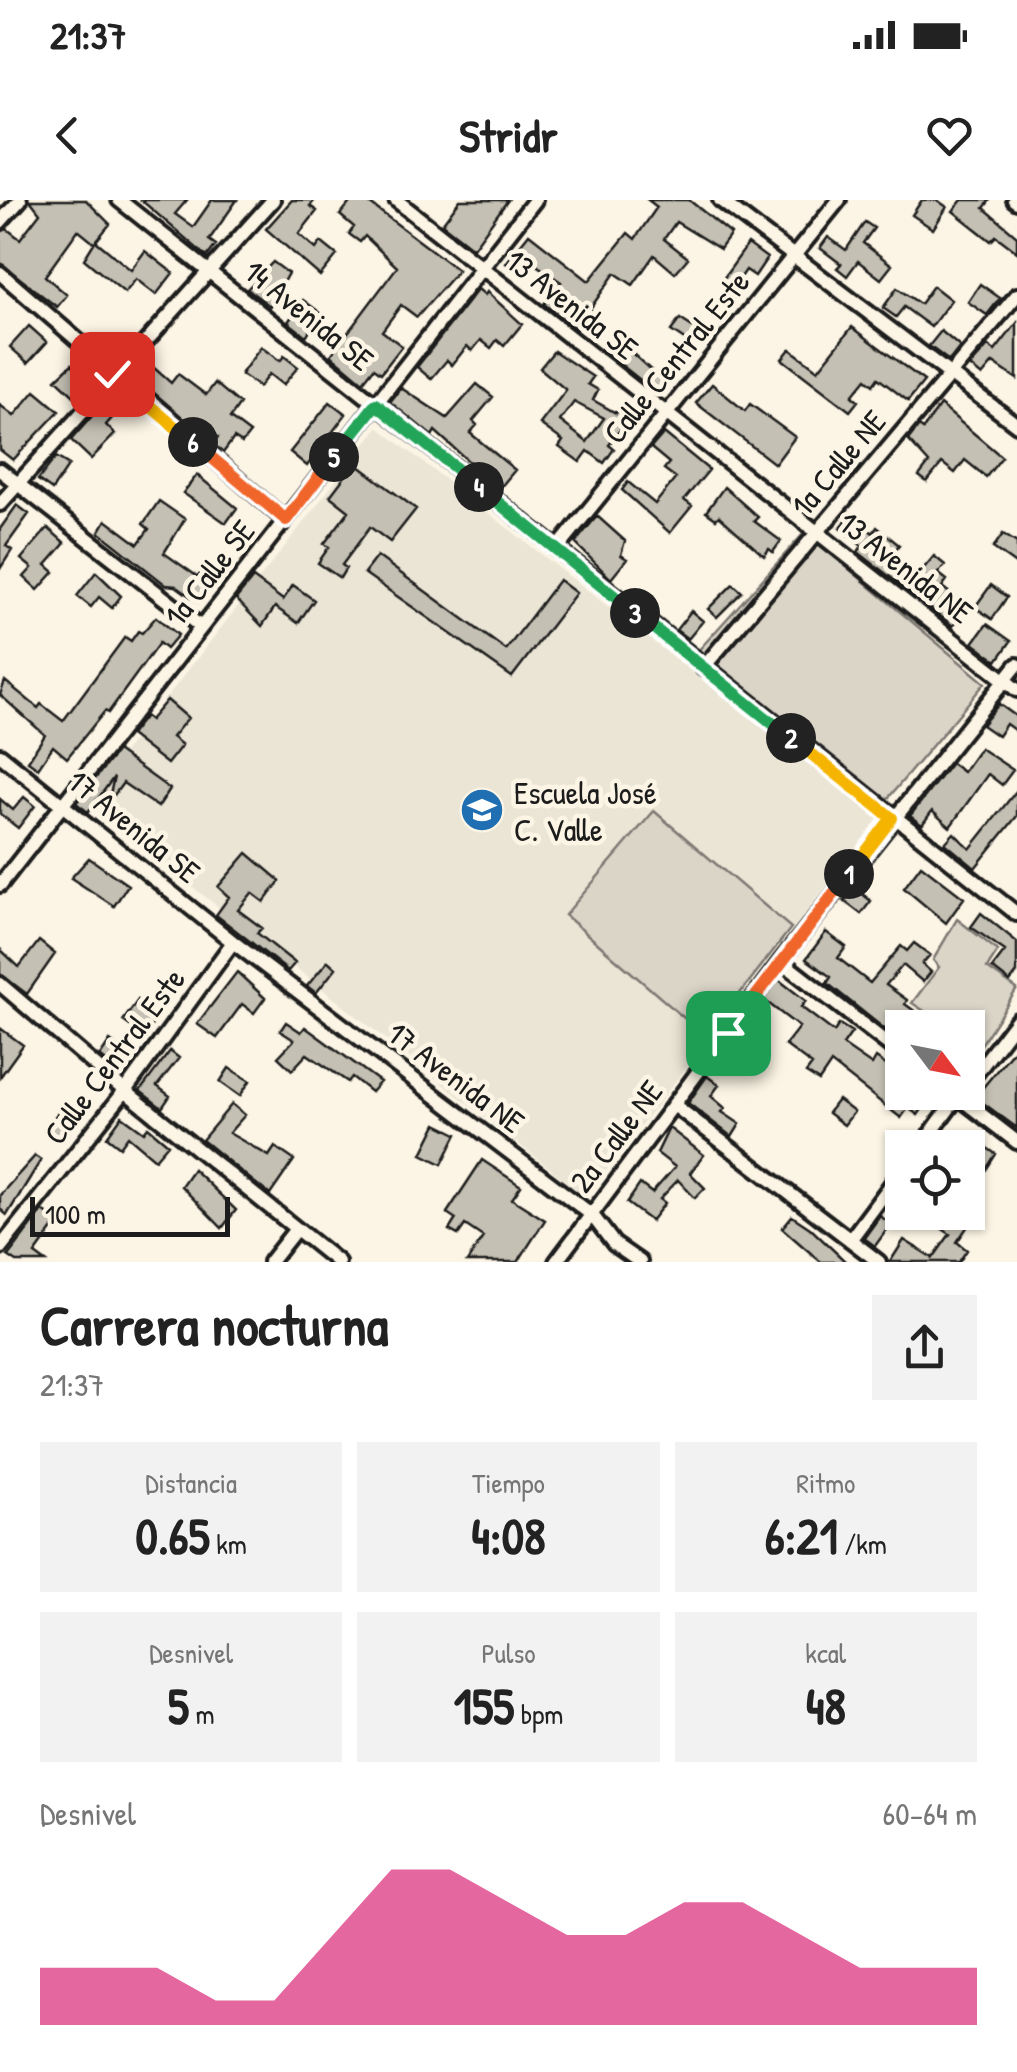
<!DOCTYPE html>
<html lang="es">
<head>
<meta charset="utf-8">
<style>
  body { margin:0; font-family:"Patrick Hand",sans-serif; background:#f2f2f2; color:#222; height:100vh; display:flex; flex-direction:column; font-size:38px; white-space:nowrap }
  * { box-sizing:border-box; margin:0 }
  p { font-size:32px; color:#767676 }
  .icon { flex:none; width:55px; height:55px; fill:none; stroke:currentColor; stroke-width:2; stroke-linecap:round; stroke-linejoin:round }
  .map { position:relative; height:1062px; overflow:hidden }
  .side { display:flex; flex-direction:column; background:#fff; flex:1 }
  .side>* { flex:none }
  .needle { width:65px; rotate:122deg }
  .controls { position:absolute; left:885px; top:810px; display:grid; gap:20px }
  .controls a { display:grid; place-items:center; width:100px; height:100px; border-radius:0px; background:#fff; box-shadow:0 2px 8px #0004; font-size:50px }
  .scale { position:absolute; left:30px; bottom:25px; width:200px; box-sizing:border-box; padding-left:10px; border:5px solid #1c1c1c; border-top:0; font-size:28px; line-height:35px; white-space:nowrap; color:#1c1c1c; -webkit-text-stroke:8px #fcf5e5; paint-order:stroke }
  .pin { position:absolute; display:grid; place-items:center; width:85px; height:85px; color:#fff; margin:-42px; border-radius:20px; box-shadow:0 5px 15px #0006 }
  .km { position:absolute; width:50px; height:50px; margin:-25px; border-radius:50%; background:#222; color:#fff; font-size:28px; line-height:50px; text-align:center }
  .round { display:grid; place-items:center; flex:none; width:105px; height:105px; border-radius:0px; background:#f2f2f2 }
  .overview { display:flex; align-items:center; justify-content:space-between; height:170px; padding:0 40px }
  h1 { font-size:55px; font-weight:800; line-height:75px }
  .stats { display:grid; grid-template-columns:repeat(3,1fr); gap:15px; height:170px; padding:10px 40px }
  .stats div { display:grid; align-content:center; border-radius:0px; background:#f2f2f2; text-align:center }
  .stats b { font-size:50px; font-weight:800 }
  .stats small { font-size:28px; font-weight:400 }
  .stats p { font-size:28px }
  .chart { height:280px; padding:20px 40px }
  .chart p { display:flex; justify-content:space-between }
  .chart svg { width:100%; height:180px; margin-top:10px; fill:#db2777; opacity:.7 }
  .status { display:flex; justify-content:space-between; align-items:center; height:70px; padding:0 50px; background:#fff; direction:ltr }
  .status svg { height:28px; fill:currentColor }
  header { display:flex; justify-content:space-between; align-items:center; height:130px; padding:0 40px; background:#fff; font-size:45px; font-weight:800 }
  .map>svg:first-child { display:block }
  .built { fill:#ebe5d6 }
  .green { fill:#dbd5c8; stroke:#7c7872; stroke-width:2.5 }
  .building { fill:#c4c0b3; stroke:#1c1c1c; stroke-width:2.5; fill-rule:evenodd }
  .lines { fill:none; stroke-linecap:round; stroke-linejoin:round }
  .street-casing { stroke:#1c1c1c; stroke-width:20 }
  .street { stroke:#fcf5e5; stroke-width:12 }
  .split-1-casing { stroke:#fff; stroke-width:20 }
  .split-2-casing { stroke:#fff; stroke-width:20 }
  .split-3-casing { stroke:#fff; stroke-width:20 }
  .split-4-casing { stroke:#fff; stroke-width:20 }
  .split-5-casing { stroke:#fff; stroke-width:20 }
  .split-6-casing { stroke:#fff; stroke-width:20 }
  .split-7-casing { stroke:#fff; stroke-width:20 }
  .split-1 { stroke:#f0652b; stroke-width:12 }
  .split-2 { stroke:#f5b400; stroke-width:12 }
  .split-3 { stroke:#22a559; stroke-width:12 }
  .split-4 { stroke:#22a559; stroke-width:12 }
  .split-5 { stroke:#22a559; stroke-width:12 }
  .split-6 { stroke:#f0652b; stroke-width:12 }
  .split-7 { stroke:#f5b400; stroke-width:12 }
  .labels { text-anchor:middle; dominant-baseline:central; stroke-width:9; stroke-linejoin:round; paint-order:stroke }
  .street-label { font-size:32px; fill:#1c1c1c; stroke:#fcf5e5 }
  .poi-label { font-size:32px; fill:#1c1c1c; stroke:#fcf5e5; text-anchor:start }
</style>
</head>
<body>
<div class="status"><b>21:37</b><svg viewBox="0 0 49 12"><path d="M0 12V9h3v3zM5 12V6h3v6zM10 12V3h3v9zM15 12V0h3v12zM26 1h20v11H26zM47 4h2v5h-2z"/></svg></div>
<header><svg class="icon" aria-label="back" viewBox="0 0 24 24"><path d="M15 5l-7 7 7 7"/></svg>Stridr<svg class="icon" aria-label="heart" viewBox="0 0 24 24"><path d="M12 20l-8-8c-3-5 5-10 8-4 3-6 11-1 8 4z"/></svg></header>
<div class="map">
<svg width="1017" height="1062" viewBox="0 0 1017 1062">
  <rect width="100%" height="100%" fill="#fcf5e5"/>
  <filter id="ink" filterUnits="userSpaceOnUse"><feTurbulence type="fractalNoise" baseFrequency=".01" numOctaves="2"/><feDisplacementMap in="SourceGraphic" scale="20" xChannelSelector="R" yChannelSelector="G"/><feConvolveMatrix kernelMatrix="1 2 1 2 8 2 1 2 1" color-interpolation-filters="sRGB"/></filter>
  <g filter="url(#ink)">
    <path class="built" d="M378 227 879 618 586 997 85 602Z"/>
    <path class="green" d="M805 332 985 483 884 603 697 452Z
      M654 611 791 728 706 837 565 715Z
      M957 719 998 751 987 768 1017 789 979 848 968 840V828L949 827 912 803 939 767 933 760Z"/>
    <path class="building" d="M30 0H86L110 24 96 41 131 70 145 51 173 73 156 95 136 79 125 93 84 59 94 43 78 30 45 76 67 95 57 107 0 63V32L7 29 20 39 40 13Z
      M141 0H187L175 14 193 27 212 0H237L209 40 216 45 207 57Z
      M292 0H315L310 6 317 11 299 34 316 49 321 42 337 55 320 76 266 29Z
      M352 0H365L458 70 417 117 401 105 382 131 402 146 381 173 374 168 363 182 331 155 397 67 365 36 360 42 349 34 354 27 340 15Z
      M460 0H508L473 48 442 24Z
      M648 0H689L731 34 720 49 676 22 664 39 688 58 675 73 654 55 633 85 615 73 576 129 544 104 561 82 532 62 522 76 506 63 529 34 589 81 628 33 635 39 657 7Z
      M922 0H937L947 7 933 29 912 15Z
      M962 0H990L984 8 1017 36V52L996 36 991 41 953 11Z
      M865 22 874 28 863 43 892 65 881 79 858 61 847 76 837 68 841 64 820 48 828 37 846 50Z
      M748 44 767 58 755 76 746 70 734 87 723 79Z
      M273 62 288 73 270 106 247 89Z
      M980 84 1000 98 987 115 968 102Z
      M933 86 951 100 931 127 904 107 896 117 883 108 897 88 920 104Z
      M478 89 485 95 487 92 522 124 504 146 497 140 491 148 481 140 472 151 467 146 452 165 447 160 431 179 417 167Z
      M303 100 322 114 306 136 288 122Z
      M680 119 703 134 695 147 671 131Z
      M1017 123V179L993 163 982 176 970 166 988 146 995 151Z
      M29 126 47 142 28 163 10 147Z
      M852 127 924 181 908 201 878 178 873 185 866 179 852 196 858 201 850 211 782 159 790 149 818 170Z
      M941 131 960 147 949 161 929 146Z
      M612 135 666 184 658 194 601 149Z
      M261 147 280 161 284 156 298 167 283 185 269 174 259 187 241 174Z
      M554 151 593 177 588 184 598 190 593 200 616 213 623 203 640 215 633 225 627 220 609 245 614 249 604 263 588 251 580 262 559 247 563 241 540 224 566 190 540 168ZM574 202 604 218 587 242 560 221Z
      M144 159 171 183 178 174 206 195 215 183 240 204 230 218 250 233 242 243 234 238 223 253 213 244 218 237 200 224 196 229 131 173Z
      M72 164 93 185 84 195 79 191 74 196 56 179Z
      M477 184 493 197 473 221 477 225 470 233 515 270 499 289 435 231 432 236 390 202 401 188 447 218Z
      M712 184 745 211 750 204 795 237 775 264 696 203Z
      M35 191 59 211 13 260 0 250V205L14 216Z
      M108 198 120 209 106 225 115 234 91 259 71 240Z
      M330 202 346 214 307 266 290 252Z
      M940 205 1002 257 986 277 965 260 955 273 942 263 927 282 919 276 929 263 908 240 919 226 923 229Z
      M664 233 709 270 684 300 692 306 670 333 622 290 628 282 655 304 676 278 664 269 669 263 651 248Z
      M56 257 69 265 52 290 38 280Z
      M355 263 416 309 390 342 370 327 342 365 346 368 340 378 318 363 329 347 324 344 349 311 330 296Z
      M197 275 237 308 226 323 183 293Z
      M724 287 758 317 754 321 781 341 773 352 769 349 764 356 719 316 716 319 706 312Z
      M159 301 185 319 164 353 198 377 206 365 223 378 198 402 176 386 166 385 99 332 106 320 138 344 149 329 143 324Z
      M17 305 29 314 6 346 12 350 0 369V329Z
      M851 315 873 333 877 327 899 345 887 360 914 380 934 356 945 365 938 373 947 380 942 387 968 407 953 426 858 352 862 346 840 328Z
      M597 316 625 341 621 355 627 359 611 379 575 343Z
      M48 328 65 343 46 365 54 372 38 390 24 377 32 368 21 359Z
      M1003 334 1017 343V365L993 348Z
      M377 356 506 450 559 380 576 393 512 477 364 373Z
      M96 372 121 396 112 408 99 397 91 407 77 396Z
      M253 378 283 400 293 385 314 400 298 423 275 407 262 426 236 399Z
      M733 384 742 392 717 417 708 409Z
      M991 385 1007 397 992 419 975 407Z
      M691 411 703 421 688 439 676 430Z
      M156 417 178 435 166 449 159 443 108 513 105 511 67 558 53 546 38 568 28 561 45 535 0 495 5 481 38 508 41 504 63 521 125 437 131 441 138 431 142 433Z
      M987 424 1011 441 997 461 973 443Z
      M167 500 188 518 172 537 182 545 167 564 130 535 145 516 150 520Z
      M999 504 1017 517V532L1006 524 998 536 982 525Z
      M980 548 1013 570 1002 585 988 574 950 627 932 611 922 625 910 616 951 563 963 572Z
      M117 551 170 589 158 607 123 583 108 603 114 577 88 612 76 603Z
      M1017 590V616L975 668 945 643 954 633 970 649Z
      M24 597 35 606 18 628 0 614V599L13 610Z
      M247 653 280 681 264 702 252 693 238 710 262 728 257 733 295 763 288 771 216 715 229 697 218 687Z
      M89 658 128 685 114 706 71 678Z
      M921 665 964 698 946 723 904 688Z
      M855 688 871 701 861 714 844 701Z
      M981 713 1017 742V773L1010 782 992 768 1005 751 971 727Z
      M826 732 846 747 838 758 870 783 901 746 907 751 914 743 930 755 922 764 931 772 923 782 903 765 886 785 907 800 905 804 916 812 911 820 921 828H902V843L827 783 831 777 806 759Z
      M39 741 55 754 27 794 0 774V749L19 767Z
      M328 761 336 768 316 793 307 786Z
      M237 772 265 798 254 813 242 804 217 838 197 824Z
      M779 780 806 801 801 807 834 832 839 824 852 832 843 845 872 865 876 858 893 870 890 874 902 884V892H914L927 902 918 915 908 908 901 918 831 863 819 881 806 873 812 865 785 845 799 827 764 800Z
      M138 800 159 815 144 836 123 821Z
      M286 822 301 832 305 827 380 882 371 892 352 877 348 882 307 854 292 870 278 857 294 840 280 831Z
      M0 828 23 845 0 877Z
      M110 841 130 856 119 872 100 856Z
      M1017 846V928L975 897Z
      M170 851 179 858 157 886 170 896 162 908 140 891Z
      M229 868 250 881 240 896 220 882Z
      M707 876 719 885 711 896 725 908 722 912 740 924 732 937 688 903Z
      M838 900 854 912 844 925 828 913Z
      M78 902 87 908 62 941 46 930 60 909 68 914Z
      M232 904 245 915 229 933 269 956 275 947 294 960 270 995 202 940Z
      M122 916 144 932 148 927 168 944 155 959 128 936 120 947 107 937Z
      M437 924 457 934 442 964 422 954Z
      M669 928 704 955 690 973 705 988 695 998 678 980 660 999 665 1003 651 1021 627 1003 640 984 652 993 675 967 657 953Z
      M981 944 996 954 982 976 968 966Z
      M35 956 41 960 7 1015 0 1009V995Z
      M482 960 521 986 512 999 545 1020 518 1062H467L483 1037 465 1025 458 1035 449 1030 456 1019 447 1013Z
      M193 969 236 1010 222 1028 181 986Z
      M43 1011 58 1022 35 1054 46 1062H17L8 1056Z
      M917 1012H968L974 1017 957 1042 967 1050 959 1062H890L904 1040 933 1058 950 1034Z
      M792 1016 810 1028 846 1062H821L782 1028Z
      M880 1016 891 1024 875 1046 864 1038Z"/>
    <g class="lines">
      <g class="street-casing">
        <path id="street" d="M119 0 1017 714
          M396 0 1017 490
          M720 0 1017 225
          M1014 0 1017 2
          M0 22 20 0
          M0 73 285 320
          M0 270 201 427
          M0 304 273 0
          M557 349 839 0
          M703 468 1017 95
          M0 555 233 742 592 1015 614 1044 640 1062
          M0 685 535 0
          M781 761 902 855
          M0 784 125 891 338 1062
          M968 884 1017 820
          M952 892 1017 942
          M674 905 879 1062
          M920 948 961 892
          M850 1040 902 970
          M0 1048 125 891 233 742
          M270 1062 296 1029
          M556 1062 781 761 1017 465"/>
      </g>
      <use href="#street" class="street"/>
    </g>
  </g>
  <g class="lines" filter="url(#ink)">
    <g class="split-1-casing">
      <path id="split-1" d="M728 833 849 674"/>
    </g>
    <g class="split-2-casing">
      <path id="split-2" d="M791 538 892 618 849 674"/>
    </g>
    <g class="split-3-casing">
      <path id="split-3" d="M635 413 791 538"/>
    </g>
    <g class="split-4-casing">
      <path id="split-4" d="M479 287 635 413"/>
    </g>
    <g class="split-5-casing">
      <path id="split-5" d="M334 257 376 204 479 287"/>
    </g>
    <g class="split-6-casing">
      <path id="split-6" d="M193 242 286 320 334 257"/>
    </g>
    <g class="split-7-casing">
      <path id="split-7" d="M112 174 193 242"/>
    </g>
    <use href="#split-1" class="split-1"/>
    <use href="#split-2" class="split-2"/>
    <use href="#split-3" class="split-3"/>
    <use href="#split-4" class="split-4"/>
    <use href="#split-5" class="split-5"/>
    <use href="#split-6" class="split-6"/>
    <use href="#split-7" class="split-7"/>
  </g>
  <defs>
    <g id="school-disc" transform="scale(2.25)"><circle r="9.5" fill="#1f6fb2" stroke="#fcf5e5"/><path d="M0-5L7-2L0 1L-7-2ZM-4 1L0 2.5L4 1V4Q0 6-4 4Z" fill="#fff"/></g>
  </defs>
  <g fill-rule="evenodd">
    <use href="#school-disc" x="482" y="610"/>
  </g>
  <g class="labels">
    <g class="street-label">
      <text transform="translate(572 104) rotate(38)">13 Avenida SE</text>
      <text transform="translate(309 115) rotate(39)">14 Avenida SE</text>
      <text transform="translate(676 157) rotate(-51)">Calle Central Este</text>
      <text transform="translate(838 263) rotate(-50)">1a Calle NE</text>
      <text transform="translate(906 367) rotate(38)">13 Avenida NE</text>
      <text transform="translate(209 373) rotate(-52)">1a Calle SE</text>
      <text transform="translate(134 626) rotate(39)">17 Avenida SE</text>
      <text transform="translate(114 856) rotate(-53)">Calle Central Este</text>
      <text transform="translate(456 877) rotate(37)">17 Avenida NE</text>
      <text transform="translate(616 936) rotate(-53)">2a Calle NE</text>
    </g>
    <g class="poi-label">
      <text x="514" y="592">Escuela José<tspan x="514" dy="37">C. Valle</tspan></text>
    </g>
  </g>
</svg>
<div class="controls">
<a><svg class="needle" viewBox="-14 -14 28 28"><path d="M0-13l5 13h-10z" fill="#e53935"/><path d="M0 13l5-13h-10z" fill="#767676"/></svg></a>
<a><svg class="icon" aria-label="locate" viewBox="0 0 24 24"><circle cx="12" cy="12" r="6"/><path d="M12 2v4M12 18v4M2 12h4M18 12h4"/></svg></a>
</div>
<div class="scale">100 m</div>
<div class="pin" style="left:728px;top:833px;background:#1e9e55"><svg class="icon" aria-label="arrive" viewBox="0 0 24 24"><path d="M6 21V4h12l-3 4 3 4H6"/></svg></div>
<div class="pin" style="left:112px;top:174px;background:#d93025"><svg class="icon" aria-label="check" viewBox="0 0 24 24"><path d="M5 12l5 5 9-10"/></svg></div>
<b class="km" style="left:849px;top:674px">1</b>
<b class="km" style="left:791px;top:538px">2</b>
<b class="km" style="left:635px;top:413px">3</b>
<b class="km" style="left:479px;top:287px">4</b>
<b class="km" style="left:334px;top:257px">5</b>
<b class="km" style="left:193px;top:242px">6</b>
</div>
<section class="side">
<div class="overview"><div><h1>Carrera nocturna</h1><p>21:37</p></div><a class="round"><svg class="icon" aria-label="share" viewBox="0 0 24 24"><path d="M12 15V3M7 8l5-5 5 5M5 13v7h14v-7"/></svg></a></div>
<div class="stats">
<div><p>Distancia</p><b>0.65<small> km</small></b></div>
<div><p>Tiempo</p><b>4:08</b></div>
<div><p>Ritmo</p><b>6:21<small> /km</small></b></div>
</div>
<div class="stats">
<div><p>Desnivel</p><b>5<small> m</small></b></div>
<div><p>Pulso</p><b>155<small> bpm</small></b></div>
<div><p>kcal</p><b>48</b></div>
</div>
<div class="chart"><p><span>Desnivel</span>60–64 m</p>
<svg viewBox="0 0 160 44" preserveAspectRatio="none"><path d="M0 44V30L10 30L20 30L30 38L40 38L50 22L60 6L70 6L80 14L90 22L100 22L110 14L120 14L130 22L140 30L150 30L160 30V44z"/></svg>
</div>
</section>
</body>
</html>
